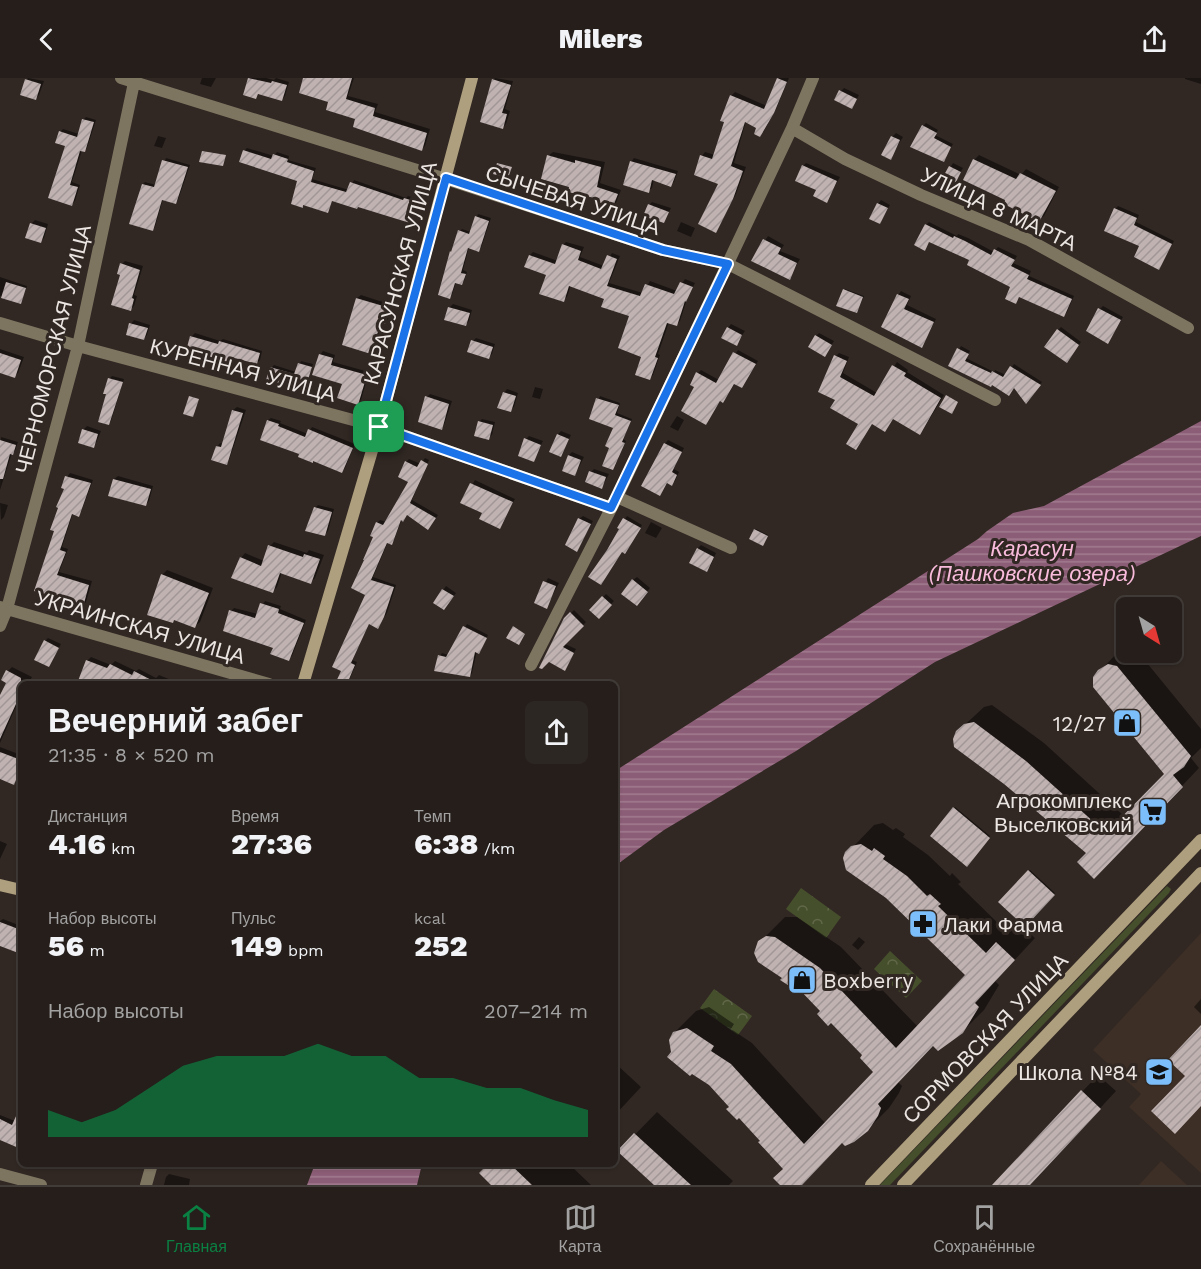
<!DOCTYPE html>
<html lang="ru">
<head>
<meta charset="utf-8">
<style>
  body { margin:0; font-family:"Work Sans",sans-serif; background:#2d2723; color:#f1f3f6; height:100vh; display:flex; flex-direction:column; font-size:22px; white-space:nowrap }
  * { box-sizing:border-box; margin:0 }
  p { font-size:20px; color:#a3a2a2 }
  .icon { flex:none; width:33px; height:33px; fill:none; stroke:currentColor; stroke-width:2; stroke-linecap:round; stroke-linejoin:round }
  .map { position:relative; flex:1; overflow:hidden }
  .panel { position:absolute; left:18px; top:603px; width:600px; height:486px; display:flex; flex-direction:column; background:#251e1a; border-radius:9px; box-shadow:0 2px 4px #0004,0 0 0 2px #423c39 }
  .panel>* { flex:none }
  .needle { width:39px; rotate:143deg }
  .controls { position:absolute; left:1116px; top:519px; display:grid; gap:12px }
  .controls a { display:grid; place-items:center; width:66px; height:66px; border-radius:9px; background:#251e1a; box-shadow:0 2px 4px #0004,0 0 0 2px #423c39; font-size:30px }
  .pin { position:absolute; display:grid; place-items:center; width:51px; height:51px; color:#fff; margin:-26px; border-radius:12px; box-shadow:0 3px 9px #0006 }
  .round { display:grid; place-items:center; flex:none; width:63px; height:63px; border-radius:9px; background:#2d2723 }
  .head { display:flex; align-items:center; justify-content:space-between; height:102px; padding:0 30px }
  h1 { font-size:33px; font-weight:800; line-height:45px }
  .figures { display:grid; grid-template-columns:repeat(3,1fr); gap:9px; height:102px; padding:6px 30px }
  .figures div { display:grid; align-content:center }
  .figures b { font-size:30px; font-weight:800 }
  .figures small { font-size:16px; font-weight:400 }
  .figures p { font-size:16px }
  .chart { height:168px; padding:12px 30px }
  .chart p { display:flex; justify-content:space-between }
  .chart svg { width:100%; height:108px; margin-top:6px; fill:#0b8043; opacity:.7 }
  header { display:flex; justify-content:space-between; align-items:center; height:78px; padding:0 30px; background:#251e1a; font-size:27px; font-weight:800 }
  .tab-bar { display:flex; justify-content:space-around; align-items:center; height:84px; border-top:2px solid #423c39; background:#251e1a; font-size:16px; color:#a3a2a2 }
  .tab-bar a { display:grid; justify-items:center; gap:3px }
  .tab-bar .on { color:#0b8043 }
  .map>svg:first-child { display:block }
  .built { fill:#3d2f26 }
  .grass { fill:#464f2c }
  .park { fill:url(#park-crowns) }
  .water { fill:url(#water-rules) }
  .shadow { fill:#0007 }
  .building { fill:url(#building-hatch) }
  .lines { fill:none; stroke-linecap:round; stroke-linejoin:round }
  .street { stroke:#7e7561; stroke-width:12 }
  .secondary { stroke:#ae9f7e; stroke-width:12 }
  .route-casing { stroke:#fff; stroke-width:12 }
  .route { stroke:#1a73e8; stroke-width:8 }
  .labels { text-anchor:middle; dominant-baseline:central; stroke-width:6; stroke-linejoin:round; paint-order:stroke }
  .street-label { font-size:21px; fill:#ece6e3; stroke:#312823 }
  .poi-label { font-size:21px; fill:#ece6e3; stroke:#312823; text-anchor:end }
  .water-label { font-size:22px; font-style:italic; fill:#f9bbdb; stroke:#312823 }
</style>
</head>
<body>
<header><svg class="icon" aria-label="back" viewBox="0 0 24 24"><path d="M15 5l-7 7 7 7"/></svg>Milers<svg class="icon" aria-label="share" viewBox="0 0 24 24"><path d="M12 15V3M7 8l5-5 5 5M5 13v7h14v-7"/></svg></header>
<div class="map">
<svg width="1201" height="1107" viewBox="0 0 1201 1107">
  <defs>
    <pattern id="park-crowns" width="20" height="18" patternUnits="userSpaceOnUse" patternTransform="scale(1.5)"><rect width="20" height="18" fill="#464f2c"/><path d="M2 6a3 3 0 1 1 6 0M12 15a3 3 0 1 1 6 0" fill="none" stroke="#61684a"/></pattern>
    <pattern id="water-rules" width="6" height="5" patternUnits="userSpaceOnUse" patternTransform="scale(1.5)"><rect width="6" height="5" fill="#8c5d76"/><path d="M0 2.5h6" fill="none" stroke="#a27c90"/></pattern>
    <pattern id="building-hatch" width="6" height="6" patternUnits="userSpaceOnUse" patternTransform="scale(1.5)"><rect width="6" height="6" fill="#bfb2b1"/><path d="M-1 1l2-2M0 6l6-6M5 7l2-2" fill="none" stroke="#a19796"/></pattern>
  </defs>
  <rect width="100%" height="100%" fill="#312823"/>
  <path class="built" d="M1201 855V1095L1129 1029 1141 1016 1093 972Z
    M1161 1083 1187 1107H1139Z"/>
  <path class="grass" d="M1167 808 1171 811 1169 815 890 1107H880Z"/>
  <path class="park" d="M801 810 841 839 826 860 786 831Z
    M890 873 922 903 906 920 874 891Z
    M714 911 752 938 738 957 700 930Z"/>
  <path class="water" d="M1201 343V458L935 584 796 673 664 752 615 788V693L978 461 987 453 1013 435 1044 428Z
    M315 1086H422L417 1107H307Z"/>
  <path class="shadow" d="M28 0 44 3 39 17 36 21 26 2Z
    M201 0H216L211 9 200 6 202 0Z
    M250 0H266L274 2 276 0 289 4 285 18 282 22 259 16 256 20 245 16Z
    M305 0H354L348 18 378 26 375 34 430 51 425 68 422 71 357 40 330 23Z
    M495 0 513 3 505 31 510 33 506 46 502 50 493 2Z
    M779 0H789L777 29 764 53 760 57 758 50 746 43 734 85 746 89 736 116 716 153 720 105 702 78 705 74 715 77 731 18 735 14 767 28Z
    M1185 0H1201V6L1185 1Z
    M844 10 859 17 852 29 841 13Z
    M86 39 96 42 87 70 84 73 82 72 72 104 80 107 75 123 72 126 50 119 67 67 60 54 63 51 79 56 83 42Z
    M926 45 938 52 935 57 953 66 943 82 923 48Z
    M896 55 903 59 890 80 892 59Z
    M158 58 166 60 162 70 154 68Z
    M247 70 274 78 277 74 289 78 288 82 316 90 312 101 349 112 354 102 406 120 408 118 418 121 412 141 409 144 333 121 328 133 304 126 302 128 298 102 244 73Z
    M553 74 605 84 600 105 621 112 616 125 612 129 601 120 571 108 548 78Z
    M979 77 1021 97 1026 91 1059 109 1044 138 1039 142 1007 122 974 82Z
    M166 80 190 87 178 122 175 124 163 121 155 149 152 152 143 106 145 104 156 107Z
    M634 80 678 93 674 104 670 107 654 101 652 110 648 113 631 84Z
    M806 85 840 99 826 123 803 88Z
    M953 85 963 90 951 110 941 105Z
    M881 122 890 127 880 145 878 126Z
    M652 124 671 130 664 144 649 127Z
    M1118 128 1139 137 1136 144 1174 163 1159 190 1115 131Z
    M478 136 491 140 481 170 478 172 469 169 463 192 467 194 464 203 462 206 456 204 452 217 450 219 439 216 451 174 460 153 462 151 471 154Z
    M35 142 48 146 44 160 41 163 31 146Z
    M681 144 695 150 691 159 677 153Z
    M929 144 957 158 958 156 968 160 994 174 998 169 1017 178 1013 185 1031 193 1029 198 1074 218 1067 234 1064 237 1020 218 1016 224 1012 208 971 182 930 162 925 171 926 147Z
    M768 158 784 167 780 173 800 181 789 200 753 182Z
    M566 164 584 169 580 179 604 188 612 175 620 178 609 205 643 215 650 203 677 213 685 201 695 205 687 221 680 243 677 246 669 244 658 276 660 277 653 297 649 301 631 237 605 220 571 207 567 219 563 222 548 196 530 177 533 174 558 183 563 167Z
    M125 183 143 188 134 217 137 218 134 228 131 231 122 196V186Z
    M0 199 27 208 21 224 0 218Z
    M845 211 864 218 858 232 844 212Z
    M901 213 911 218 907 227 936 241 922 268 906 261 898 217Z
    M361 217 392 227 388 241 385 244 383 243 374 271 371 274 344 266 357 220Z
    M453 226 472 232 469 243 466 246 449 230Z
    M1103 228 1123 239 1108 264 1100 231Z
    M134 242 150 247 147 257 144 261 131 246Z
    M731 246 745 253 736 266 728 250Z
    M1061 249 1081 264 1070 279 1058 252Z
    M195 255 220 263 223 261 262 273 260 282 257 285 233 278 229 283 206 276 203 281 186 276 192 258Z
    M819 255 834 263 825 277 816 258Z
    M476 260 495 266 492 276 489 279 473 263Z
    M961 268 970 273 966 280 994 294 995 292 1006 297 1014 286 1042 304 1028 322 1015 309 992 306 950 287Z
    M0 271 24 279 18 295 15 298 0 293Z
    M738 272 758 283 745 305 742 309 735 305 726 320 723 323 721 322 706 346 696 309 698 295 701 292 719 302Z
    M323 273 335 277 333 284 369 294 361 322 357 325 320 277Z
    M839 275 849 279 843 295 877 315 897 284 908 292 907 294 944 317 923 352 920 355 893 340 860 345 837 321 836 278Z
    M301 283 313 286 305 309 271 290 274 287 296 294Z
    M112 298 124 301 111 343 109 345 108 315 109 301Z
    M535 309 543 311 540 321 532 319Z
    M507 311 518 315 514 329 510 332 504 315Z
    M430 316 452 323 444 347 441 350 427 319Z
    M600 318 620 325 617 335 632 341 623 361 626 363 615 388 611 369 615 349 591 340Z
    M237 329 246 332 229 382 226 385 217 369 220 365 223 366 233 332Z
    M677 338 684 342 678 353 670 349Z
    M271 340 281 343 280 345 308 356 312 349 355 366 345 390 342 393 300 375 268 342Z
    M482 341 495 344 492 357 488 360 479 344Z
    M87 348 101 353 96 365 93 369 80 364 84 351Z
    M561 353 571 357 561 377 558 356Z
    M529 358 543 363 533 382 526 361Z
    M1 359 18 364 15 373 12 375 0 412Z
    M668 362 684 370 674 391 679 394 675 403 671 406 668 404 660 417 665 366Z
    M572 374 584 379 575 397 569 377Z
    M425 380 429 382 412 422 438 437 431 447 408 436 402 441 394 462 391 465 388 464 373 499 396 507 387 535 378 549 370 544 352 582 357 584 348 605 351 606H337L367 517 377 445 380 442 386 444 410 403 406 384 409 381 421 386Z
    M594 391 609 396 602 409 591 394Z
    M70 395 93 402 81 434 78 437 73 435 62 469 68 471 59 494 92 503 86 524 83 527 36 512 56 452 67 399Z
    M118 398 153 408 149 423 146 426 114 401Z
    M475 402 515 421 499 449 484 435 462 425Z
    M0 425 8 427 4 439 1 442Z
    M318 427 334 431 328 453 325 456 315 430Z
    M583 438 593 443 577 472 579 441Z
    M627 438 642 447 627 472 619 450Z
    M651 444 662 450 656 460 645 455Z
    M756 451 768 457 764 465 755 452Z
    M274 464 307 475 309 472 324 477 315 500 311 504 282 494 277 509 272 514 241 480 245 475 264 483 270 468Z
    M701 467 716 475 710 489 698 470Z
    M167 492 213 510 200 544 195 548 175 541 162 497Z
    M637 499 650 510 640 523 633 502Z
    M548 500 559 505 546 529 536 524Z
    M446 508 456 515 447 527 435 524Z
    M606 516 614 523 599 539 591 532Z
    M265 523 281 528 280 531 306 542 292 578 288 581 231 533 234 530 258 536Z
    M574 532 586 544 565 566 576 571 565 591 549 582 565 541Z
    M467 546 488 557 481 571 477 573 472 595 470 598 440 578 442 575 449 577Z
    M48 560 61 566 49 588 45 563Z
    M1126 569V574H1138L1201 651V670L1191 680 1199 690 1112 782 1088 775 957 654 984 629 992 627 1044 665 1124 738 1166 696 1100 593 1118 574Z
    M91 579 111 587 115 583 136 593 139 591 156 600 159 597 181 606H91L87 583Z
    M12 589 32 599 28 606H21V617L0 665V621L8 604V593Z
    M0 669 21 677V692L14 705 0 700Z
    M955 729 990 758 967 787 932 757Z
    M883 745 893 752 896 750 905 756 903 759 928 777 950 798 952 795 961 804 958 806 1008 855 1020 843 1000 824 1030 792 1055 815 1023 849 1035 860 995 903 999 907 984 932 962 954 934 967 898 1004 902 1008 899 1015 889 1030 867 1052 843 1063 800 1107H782L785 1091 710 1006 672 974 674 955 696 933 709 929 734 946 731 951 752 965 826 1046 875 994 864 977 796 907 784 900 763 861 785 839H797L841 869 918 949 967 897 853 769 874 747Z
    M0 763 7 766 0 781Z
    M3 841 21 848V875L0 867V843Z
    M859 859 865 864 858 872 852 867Z
    M1201 921V936L1194 929Z
    M615 985 641 1009 615 1037Z
    M1098 997 1116 1013 1029 1107H994Z
    M657 1034 733 1103 729 1107H656L619 1073Z
    M0 1037 15 1043 21 1040V1069L0 1060Z
    M490 1086H569L591 1107H493Z
    M169 1096 190 1101 189 1107H164L166 1099Z"/>
  <path class="building" d="M248 0 271 5 272 3 287 7 282 23 258 16 256 21 243 17Z
    M303 0H352L346 21 375 30 373 38 427 55 422 73 353 49 355 41 326 32 328 24 299 15Z
    M777 0 787 4 774 35 760 59 754 56 756 50 745 44 731 88 743 93 733 121 716 155 698 146 718 106 694 97 700 77 712 81 724 44 720 43 730 17 764 31Z
    M25 1 41 6 36 22 20 17Z
    M492 1 511 7 502 35 507 36 503 51 480 44Z
    M839 12 857 21 852 31 834 22Z
    M82 41 94 44 85 74 80 73 70 107 78 109 72 128 48 120 65 68 55 65 59 53 77 59Z
    M922 47 937 55 934 60 951 69 944 84 910 69Z
    M891 58 900 62 891 82 881 77Z
    M243 72 271 81 273 76 288 81 287 84 314 93 311 104 346 114 350 104 403 122 404 120 417 124 410 145 358 129 357 131 332 123 328 135 303 127V130L291 126 297 103 239 84Z
    M202 73 226 77 223 88 199 84Z
    M547 77 575 85V82L601 89 597 109 618 116 612 131 597 126 599 121 568 114 569 109 541 101Z
    M973 81 1016 101 1020 95 1056 113 1039 144 1004 126 1005 122 963 102Z
    M162 82 188 89 176 126 162 122 153 153 129 146 142 106 154 109Z
    M630 83 676 96 671 109 652 102 649 115 623 107Z
    M497 85 512 89 508 100 493 96Z
    M802 87 837 103 827 125 813 118 816 112 795 103Z
    M949 88 961 94 952 112 939 106Z
    M877 125 888 130 880 146 869 141Z
    M648 126 669 134 664 145 643 138Z
    M1114 130 1137 140 1134 147 1172 166 1159 192 1134 179 1139 168 1104 153Z
    M475 138 489 143 479 174 468 170 461 195 466 196 462 207 455 205 450 221 438 217 450 173 451 174 458 152 469 156Z
    M30 145 46 150 41 165 25 160Z
    M925 146 953 160 954 158 965 163 991 177 994 171 1015 182 1011 188 1029 197 1027 201 1072 221 1064 239 1019 219 1016 226 1005 221 1010 209 967 187 969 182 929 164 925 173 914 167Z
    M763 161 781 170 778 176 797 185 790 202 751 183Z
    M562 166 581 173 578 182 601 191 607 177 617 181 607 208 640 218 645 206 674 216 680 204 693 209 686 224 685 223 677 248 667 245 655 279 658 280 650 302 635 297 641 279 618 270 629 238 601 229 604 221 569 208 564 224 539 216 546 197 524 189 529 177 555 186Z
    M120 185 140 192 132 220 134 221 131 233 111 227 120 197 117 196Z
    M6 204 26 210 21 226 1 220Z
    M843 211 863 219 857 235 836 228Z
    M897 216 909 221 904 231 934 244 922 270 881 249Z
    M356 220 390 230 385 246 381 244 371 276 342 267Z
    M448 229 470 235 466 248 444 242Z
    M1098 230 1121 242 1108 266 1086 253Z
    M129 245 148 250 144 262 126 257Z
    M727 249 742 257 737 268 721 260Z
    M1057 251 1079 267 1067 285 1044 269Z
    M815 257 832 267 825 279 808 269Z
    M190 258 218 266 219 263 260 275 257 286 231 279 230 285 205 277 203 282 185 277Z
    M471 262 493 269 489 281 467 274Z
    M957 270 969 276 965 283 991 295 992 293 1003 299 1010 288 1041 307 1026 326 1014 310 1009 318 992 307 991 309 948 288Z
    M733 274 756 286 742 310 734 306 723 325 720 323 706 347 681 333 694 309 690 307 696 294 716 305Z
    M0 275 21 282 15 300 0 295Z
    M319 276 333 280 331 287 367 297 358 327 337 320 342 306 312 297Z
    M834 277 847 283 840 299 874 318 892 287 906 295 904 298 941 320 920 357 893 341 885 354 872 346 856 372 846 366 858 346 830 330 835 322 818 314Z
    M298 285 312 289 305 311 280 303 279 305 266 302 270 289 294 296Z
    M108 300 123 304 109 347 98 344 106 316H103Z
    M503 314 516 318 511 334 497 330Z
    M946 317 958 324 952 336 939 329Z
    M189 318 199 321 193 339 183 336Z
    M425 318 449 326 442 352 418 344Z
    M596 320 619 327 615 337 631 343 622 364 625 365 613 392 602 388 609 370 605 368 613 350 589 341Z
    M232 332 243 335 227 387 211 382 216 368 221 369Z
    M267 342 279 346 278 348 305 359 308 351 353 370 342 395 313 383V385L298 379 299 376 260 362Z
    M478 343 493 347 489 362 474 358Z
    M82 351 98 356 94 370 78 365Z
    M557 356 569 361 561 379 549 374Z
    M524 360 541 367 534 384 518 378Z
    M0 362 16 367 13 377 10 376 3 401H0Z
    M664 365 682 374 672 394 677 397 672 408 667 405 660 418 641 408Z
    M568 377 581 382 575 398 562 393Z
    M421 382 428 386 410 425 436 440 428 452 407 437 403 444 401 442 392 467 387 465 371 502 394 509 384 539 378 551 369 546 351 585 355 587 347 606H335L341 593 332 589 365 517 351 510 364 482H363L373 459 370 458 376 444 383 447 408 404 398 399 405 383 417 389Z
    M589 393 606 399 602 411 585 404Z
    M65 398 91 405 79 439 72 436 60 472 66 474 57 497 89 507 83 529 34 513 54 453 50 452 58 430 56 429 64 411 61 410Z
    M113 401 151 411 146 428 108 418Z
    M470 405 513 424 500 451 479 441 482 435 460 425Z
    M314 429 332 434 325 458 305 453Z
    M578 440 591 446 577 474 565 467Z
    M623 440 641 450 625 476 622 474 601 507 588 499 607 472 619 451 617 450Z
    M754 451 768 458 763 468 749 461Z
    M268 467 303 479 304 476 320 481 311 506 280 495 273 515 231 500 240 479 261 488Z
    M697 470 714 479 707 494 689 485Z
    M161 496 209 515 195 550 174 542 173 545 147 537Z
    M632 501 648 514 637 528 621 516Z
    M543 503 556 508 547 531 534 525Z
    M442 511 454 518 444 532 433 525Z
    M602 518 612 527 599 541 589 532Z
    M260 525 279 531 278 535 304 545 289 583 270 576 273 570 223 553 229 532 255 540Z
    M570 534 584 548 563 569 574 575 565 593 549 584 542 591 539 590 564 540Z
    M463 548 487 560 479 576 475 574 470 599 434 593 438 577 446 579Z
    M513 548 525 556 519 567 506 560Z
    M44 562 59 570 49 589 34 582Z
    M86 582 107 590 110 586 132 597 134 593 159 606H87L78 603Z
    M1108 586 1117 588 1191 678 1184 689 1173 697 1183 709 1094 801 1077 784 1086 775 1004 706 954 669 953 661 956 653 964 646 974 644 1026 683 1106 755 1164 696 1093 609V599L1098 592Z
    M6 592 21 600V615L0 661V617L6 605 1 602Z
    M0 674 21 682V689L14 707 0 701Z
    M953 729 990 760 967 789 930 758Z
    M861 766 872 773 874 770 885 778 883 781 907 798 927 818 930 816 941 826 938 828 986 875 996 864 1015 882 975 925 979 929 963 955 938 973 933 968 878 1026 881 1030 878 1038 868 1053 854 1064 845 1068 842 1065 802 1107H780L773 1100 783 1091 758 1064 760 1063 739 1040 737 1042 726 1031 729 1029 709 1007 692 996 690 998 667 979 671 974 669 962 673 954 687 950 714 968 711 973 731 986 804 1066 873 994 860 980 862 977 831 945 828 948 817 936 820 933 796 908 794 911 780 902 782 900 758 884 754 875 758 863 766 858 775 859 820 890 896 970 965 897 886 820 846 792 843 780 845 774 851 768Z
    M1028 792 1055 817 1025 849 998 824Z
    M0 844 21 852V876L0 868Z
    M1201 947V1028L1175 1056 1151 1033 1185 998 1168 982Z
    M1081 1012 1101 1031 1030 1107H992Z
    M21 1027V1071L0 1062V1041L12 1047Z
    M634 1055 691 1107H654L617 1073Z
    M488 1086H510L532 1107H491L479 1095Z"/>
  <g class="lines">
    <path class="street" d="M121 0 446 101 663 172 728 186 995 322
      M792 50 845 81 921 117 1029 162 1188 250
      M0 245 78 268 379 349 611 430
      M617 419 731 470
      M0 529 269 606
      M0 548 7 531 78 268 135 0
      M531 587 617 419 792 50 813 0
      M0 1096 41 1107
      M146 1107 152 1086"/>
    <path class="secondary" d="M303 606 379 349 472 0
      M0 807 21 812
      M871 1107 1201 762
      M903 1107 1201 795"/>
  </g>
  <g class="lines">
    <g class="route-casing">
      <path id="route" d="M446 100 663 172 728 186 611 430 379 349Z"/>
    </g>
    <use href="#route" class="route"/>
  </g>
  <defs>
    <g id="shop-square" transform="scale(1.5)"><rect x="-9" y="-9" width="18" height="18" rx="4" fill="#7cbef9" stroke="#312823"/><path d="M-5-2.5h2.3a2.7 3.5 0 0 1 5.4 0H5L5.5 6h-11ZM-1.5-2.5h3a1.5 2.3 0 0 0-3 0Z" fill="#111"/></g>
    <g id="supermarket-square" transform="scale(1.5)"><rect x="-9" y="-9" width="18" height="18" rx="4" fill="#7cbef9" stroke="#312823"/><path d="M-6-5.5h2.5l.6 2H6L4.5 2H-2.5L-4.4-4H-6ZM-1.5 3.2a1.3 1.3 0 1 0 .1 0ZM3 3.2a1.3 1.3 0 1 0 .1 0Z" fill="#111"/></g>
    <g id="pharmacy-square" transform="scale(1.5)"><rect x="-9" y="-9" width="18" height="18" rx="4" fill="#7cbef9" stroke="#312823"/><path d="M-2-6h4v4h4v4h-4v4h-4v-4h-4v-4h4Z" fill="#111"/></g>
    <g id="school-square" transform="scale(1.5)"><rect x="-9" y="-9" width="18" height="18" rx="4" fill="#7cbef9" stroke="#312823"/><path d="M0-5L7-2L0 1L-7-2ZM-4 1L0 2.5L4 1V4Q0 6-4 4Z" fill="#111"/></g>
  </defs>
  <g fill-rule="evenodd">
    <use href="#shop-square" x="1127" y="645"/>
    <use href="#supermarket-square" x="1153" y="734"/>
    <use href="#pharmacy-square" x="923" y="846"/>
    <use href="#shop-square" x="802" y="902"/>
    <use href="#school-square" x="1159" y="994"/>
  </g>
  <g class="labels">
    <g class="street-label">
      <text transform="translate(573 122) rotate(18)">СЫЧЕВАЯ УЛИЦА</text>
      <text transform="translate(999 131) rotate(25)">УЛИЦА 8 МАРТА</text>
      <text transform="translate(400 195) rotate(-75)">КАРАСУНСКАЯ УЛИЦА</text>
      <text transform="translate(53 271) rotate(-76)">ЧЕРНОМОРСКАЯ УЛИЦА</text>
      <text transform="translate(243 292) rotate(15)">КУРЕННАЯ УЛИЦА</text>
      <text transform="translate(140 549) rotate(16)">УКРАИНСКАЯ УЛИЦА</text>
      <text transform="translate(985 960) rotate(-46)">СОРМОВСКАЯ УЛИЦА</text>
    </g>
    <g class="poi-label">
      <text x="1106" y="645">12/27</text>
      <text x="1132" y="722">Агрокомплекс<tspan x="1132" dy="24">Выселковский</tspan></text>
      <text x="944" y="846" text-anchor="start">Лаки Фарма</text>
      <text x="823" y="902" text-anchor="start">Boxberry</text>
      <text x="1138" y="994">Школа №84</text>
    </g>
    <g class="water-label">
      <text x="1032" y="470">Карасун<tspan x="1032" dy="25">(Пашковские озера)</tspan></text>
    </g>
  </g>
</svg>
<div class="controls">
<a><svg class="needle" viewBox="-14 -14 28 28"><path d="M0-13l5 13h-10z" fill="#e53935"/><path d="M0 13l5-13h-10z" fill="#a3a2a2"/></svg></a>
</div>
<div class="pin" style="left:379px;top:349px;background:#1e9e55"><svg class="icon" aria-label="arrive" viewBox="0 0 24 24"><path d="M6 21V4h12l-3 4 3 4H6"/></svg></div>
<section class="panel">
<div class="head"><div><h1>Вечерний забег</h1><p>21:35 · 8 × 520 m</p></div><a class="round"><svg class="icon" aria-label="share" viewBox="0 0 24 24"><path d="M12 15V3M7 8l5-5 5 5M5 13v7h14v-7"/></svg></a></div>
<div class="figures">
<div><p>Дистанция</p><b>4.16<small> km</small></b></div>
<div><p>Время</p><b>27:36</b></div>
<div><p>Темп</p><b>6:38<small> /km</small></b></div>
</div>
<div class="figures">
<div><p>Набор высоты</p><b>56<small> m</small></b></div>
<div><p>Пульс</p><b>149<small> bpm</small></b></div>
<div><p>kcal</p><b>252</b></div>
</div>
<div class="chart"><p><span>Набор высоты</span>207–214 m</p>
<svg viewBox="0 0 160 44" preserveAspectRatio="none"><path d="M0 44V33L10 38L20 33L30 24L40 15L50 11L60 11L70 11L80 6L90 11L100 11L110 20L120 20L130 24L140 24L150 29L160 33V44z"/></svg>
</div>
</section>
</div>
<nav class="tab-bar">
<a class="on"><svg class="icon" aria-label="home" viewBox="0 0 24 24"><path d="M3 11l9-7 9 7M6 9v11h12V9"/></svg>Главная</a>
<a><svg class="icon" aria-label="map" viewBox="0 0 24 24"><path d="M3 6l6-2 6 2 6-2v14l-6 2-6-2-6 2zM9 4v14M15 6v14"/></svg>Карта</a>
<a><svg class="icon" aria-label="saved" viewBox="0 0 24 24"><path d="M7 4h10v16l-5-4-5 4z"/></svg>Сохранённые</a>
</nav>
</body>
</html>
